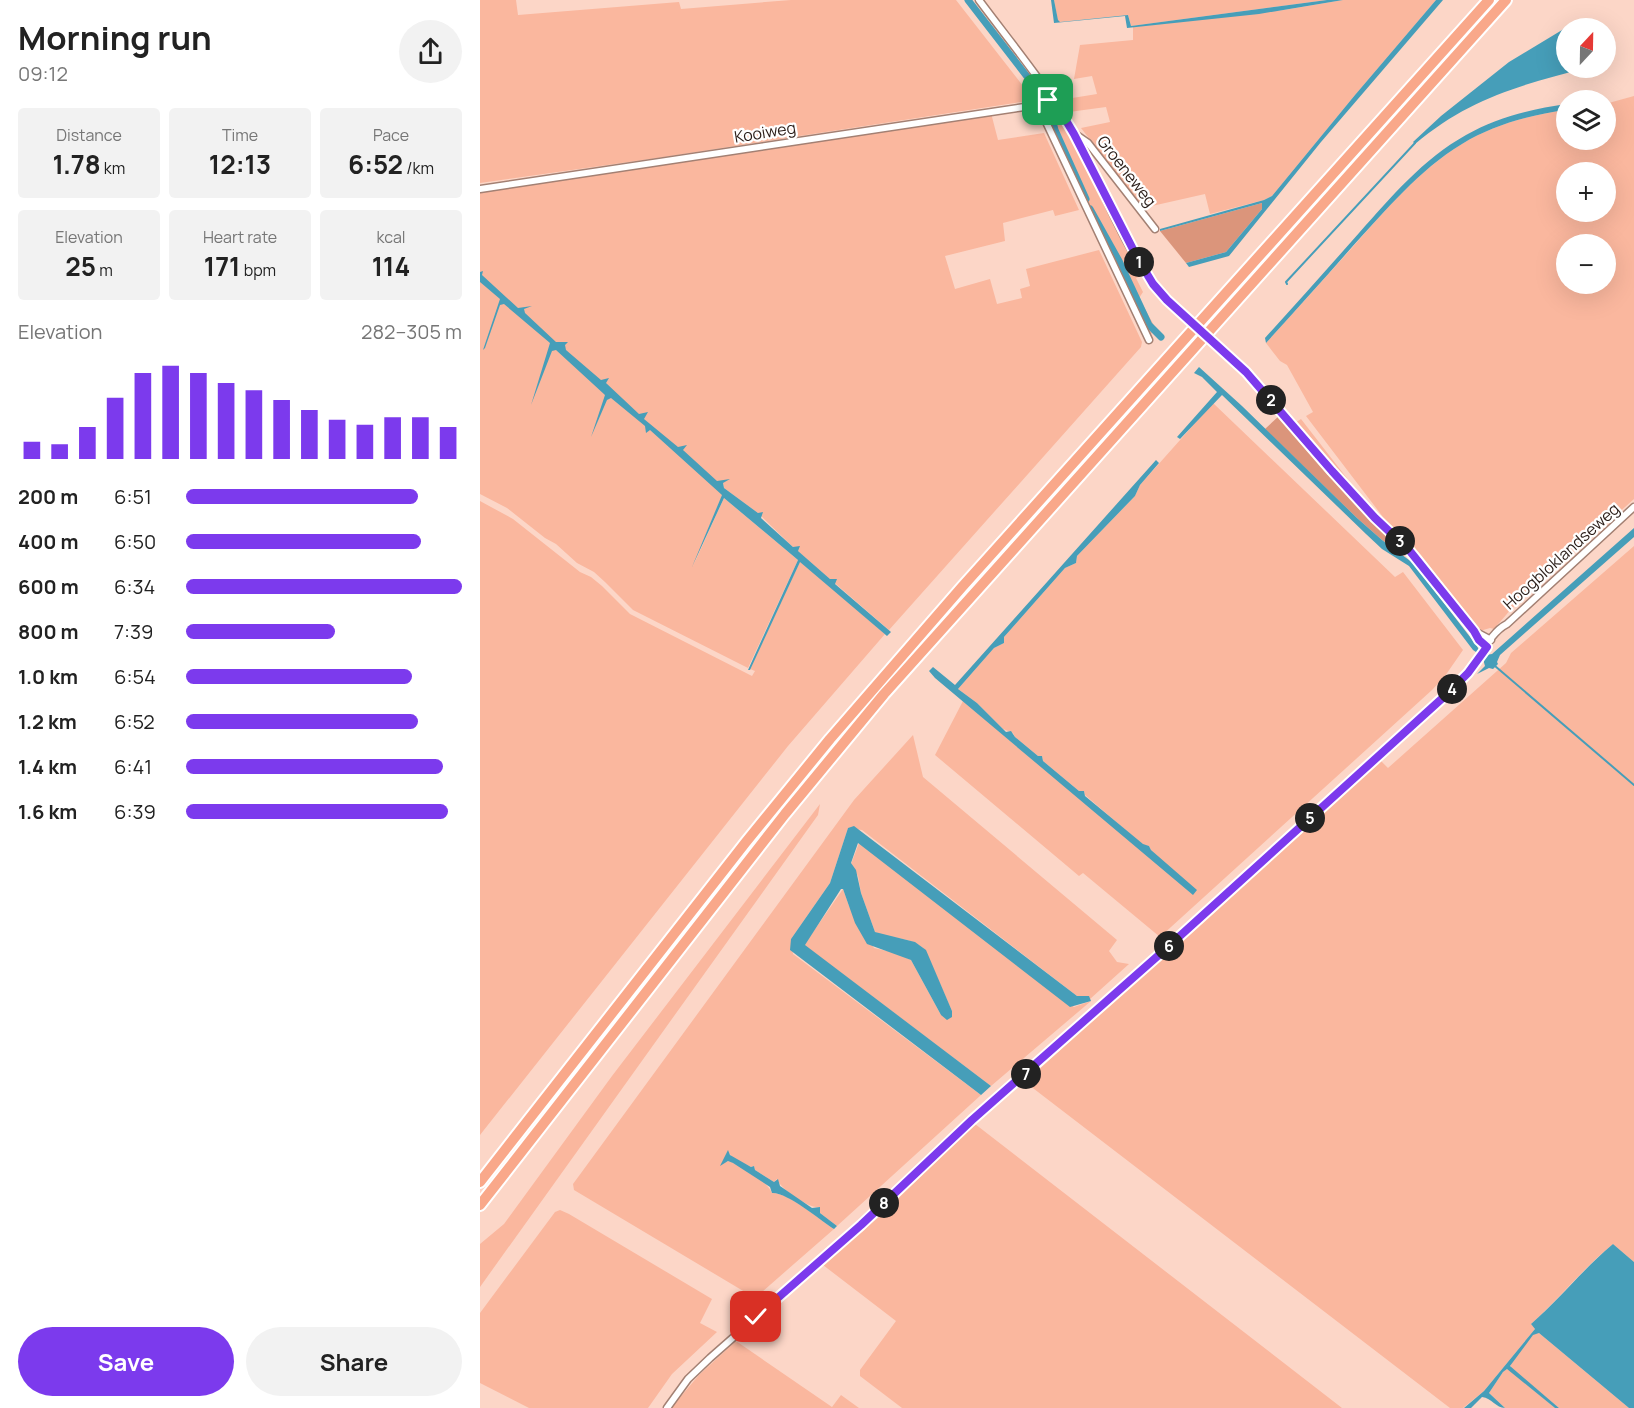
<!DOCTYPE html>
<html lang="en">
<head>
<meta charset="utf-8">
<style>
  body { margin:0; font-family:Manrope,sans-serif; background:#f2f2f2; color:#222; height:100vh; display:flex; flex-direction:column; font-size:22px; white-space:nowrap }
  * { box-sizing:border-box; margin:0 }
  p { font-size:20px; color:#767676 }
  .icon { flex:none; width:33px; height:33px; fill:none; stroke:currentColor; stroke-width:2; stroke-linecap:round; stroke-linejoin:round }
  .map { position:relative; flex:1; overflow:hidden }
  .side { display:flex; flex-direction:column; background:#fff; width:480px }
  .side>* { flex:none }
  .needle { width:39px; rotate:22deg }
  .buttons { position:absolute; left:1076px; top:18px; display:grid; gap:12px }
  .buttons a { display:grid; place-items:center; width:60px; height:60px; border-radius:50%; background:#fff; box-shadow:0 6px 24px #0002; font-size:30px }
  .pin { position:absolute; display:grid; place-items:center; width:51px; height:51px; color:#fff; margin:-26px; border-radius:12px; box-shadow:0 3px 9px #0006 }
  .km { position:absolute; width:30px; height:30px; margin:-15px; border-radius:50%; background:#222; color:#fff; font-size:16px; line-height:30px; text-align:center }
  .round { display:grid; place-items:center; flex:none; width:63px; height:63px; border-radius:32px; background:#f2f2f2 }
  .head { display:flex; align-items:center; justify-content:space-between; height:102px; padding:0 18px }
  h1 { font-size:33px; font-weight:700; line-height:45px }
  .figures { display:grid; grid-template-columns:repeat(3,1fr); gap:9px; height:102px; padding:6px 18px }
  .figures div { display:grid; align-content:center; border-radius:6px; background:#f2f2f2; text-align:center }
  .figures b { font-size:26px; font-weight:700 }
  .figures small { font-size:16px; font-weight:400 }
  .figures p { font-size:16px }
  .chart { height:168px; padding:12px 18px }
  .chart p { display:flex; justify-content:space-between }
  .chart svg { width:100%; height:108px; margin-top:6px; stroke:#7c3aed; stroke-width:6 }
  .cta { display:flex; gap:12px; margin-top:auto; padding:12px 18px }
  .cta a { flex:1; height:69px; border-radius:36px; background:#7c3aed; color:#fff; font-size:24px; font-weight:700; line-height:69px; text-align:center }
  .cta a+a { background:#f2f2f2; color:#222 }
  ul { padding:0 18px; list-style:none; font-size:20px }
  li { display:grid; grid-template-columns:96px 72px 1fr; align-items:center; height:45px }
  li i { height:15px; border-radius:8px; background:#7c3aed }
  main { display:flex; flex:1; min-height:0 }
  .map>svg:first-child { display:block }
  .green { fill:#fab79e; fill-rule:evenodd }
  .forest { fill:#db957b }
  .water { fill:#469eb9 }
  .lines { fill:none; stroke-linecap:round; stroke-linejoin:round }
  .stream { stroke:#469eb9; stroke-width:2 }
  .canal { stroke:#469eb9; stroke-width:7 }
  .street-casing { stroke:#a38073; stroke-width:9 }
  .highway-casing { stroke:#fff; stroke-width:14 }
  .street { stroke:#fff; stroke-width:6 }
  .highway { stroke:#f9a88a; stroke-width:10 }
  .street-bridge-casing { stroke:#a38073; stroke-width:9; stroke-linecap:butt }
  .street-bridge { stroke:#fff; stroke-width:6 }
  .route-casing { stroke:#fff; stroke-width:12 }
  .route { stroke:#7c3aed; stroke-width:8 }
  .labels { text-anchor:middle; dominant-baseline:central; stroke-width:4.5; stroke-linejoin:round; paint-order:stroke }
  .street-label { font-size:16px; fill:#2a1d18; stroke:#fff }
</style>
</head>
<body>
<main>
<section class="side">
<div class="head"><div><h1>Morning run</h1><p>09:12</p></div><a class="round"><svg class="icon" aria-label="share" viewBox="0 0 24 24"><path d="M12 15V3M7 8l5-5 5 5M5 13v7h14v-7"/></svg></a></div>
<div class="figures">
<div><p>Distance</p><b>1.78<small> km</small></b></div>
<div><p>Time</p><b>12:13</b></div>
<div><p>Pace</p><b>6:52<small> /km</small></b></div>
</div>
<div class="figures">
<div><p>Elevation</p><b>25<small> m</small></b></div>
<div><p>Heart rate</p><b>171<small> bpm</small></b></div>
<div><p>kcal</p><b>114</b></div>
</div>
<div class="chart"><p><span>Elevation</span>282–305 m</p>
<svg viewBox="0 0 160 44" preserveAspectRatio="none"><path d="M5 44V37M15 44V38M25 44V31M35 44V19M45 44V9M55 44V6M65 44V9M75 44V13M85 44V16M95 44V20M105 44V24M115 44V28M125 44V30M135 44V27M145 44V27M155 44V31"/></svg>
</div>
<ul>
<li><b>200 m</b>6:51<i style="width:84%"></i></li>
<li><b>400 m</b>6:50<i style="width:85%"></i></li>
<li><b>600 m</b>6:34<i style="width:100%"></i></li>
<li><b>800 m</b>7:39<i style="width:54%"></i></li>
<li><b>1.0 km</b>6:54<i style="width:82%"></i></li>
<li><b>1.2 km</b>6:52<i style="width:84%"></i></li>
<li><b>1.4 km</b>6:41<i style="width:93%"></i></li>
<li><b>1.6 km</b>6:39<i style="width:95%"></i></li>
</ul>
<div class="cta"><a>Save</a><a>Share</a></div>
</section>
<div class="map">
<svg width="1154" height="1408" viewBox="0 0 1154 1408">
  <rect width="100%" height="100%" fill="#fcd6c7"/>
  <path class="green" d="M0 0H36L38 15 199 2 201 9 311 0H476L554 100 177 158 0 183Z
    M574 0H847L651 26 648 15 580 22 578 21Z
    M863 0H956L875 95 792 196 784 200 730 214 725 194 663 208 601 128 630 122 626 107 589 112 580 100 617 94 612 76 594 79 600 45 653 40V27L804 10Z
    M1154 96V499L1032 608 1014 629 1010 628 1000 631 941 555 903 517 826 416 833 412 807 365 800 361 786 343C817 309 848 275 878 241 910 205 941 169 982 144 1013 125 1050 115 1086 110V140H1125V104ZM1086 172H1125V212H1086ZM1086 244H1125V284H1086Z
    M571 102 584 121 662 276 656 278 663 292 659 298 676 329 669 336 563 108 564 105Z
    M511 113 518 140 564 133 599 210 575 216 573 210 523 223 525 241 465 256 475 289 510 279 517 304 542 298 540 289 550 286 546 269 619 250 662 342 661 347 409 630 313 547 278 513 244 488 243 483 236 484 244 491 213 566 244 498 318 560 268 668 153 610 125 582 114 572 97 563 76 544 65 538 27 508 0 494V191Z
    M733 403 915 577 923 572 983 650 965 676 952 690 680 937 603 873 599 876 455 755 483 701 713 894 671 850 669 846 663 845 605 795 604 791H599L563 761 562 756H558L535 737 533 733 523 729 497 703 478 689 514 648 524 643V637L585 568 596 563 597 556 655 496 660 485Z
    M821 419 890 508 815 423Z
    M0 501 33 519 100 572 111 577 122 586 150 614 272 676 275 671 270 669 320 561 405 634 308 746 0 1135Z
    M1154 546V1262L1133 1244C1103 1268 1080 1298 1051 1324L1055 1329 1004 1391 983 1408H970L545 1082 900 760 908 768 1026 663 1031 653Z
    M433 735 443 777 637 940 629 951 637 962 649 964 610 999 608 997 597 996 382 830 368 828 350 883 311 939 313 954 501 1095 357 1226 340 1213V1207C331 1210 300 1189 297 1179L294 1182 275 1170 274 1166 271 1167C264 1163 251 1160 248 1151L245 1162 249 1161C260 1166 288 1181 292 1193 308 1192 340 1220 354 1229L275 1298 94 1190 93 1184 374 800Z
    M340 804 338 815 0 1287V1244L24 1224 132 1076Z
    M379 843 594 1007 611 1001 511 1086 324 945 363 889 369 906 394 948 416 953 431 960 461 1015 472 1011 445 950C432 936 412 940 395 932L381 893 378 876 371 864Z
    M495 1124 862 1408H422L380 1376V1370L416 1321 343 1265 400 1216Z
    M80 1210 89 1214 232 1299 220 1323 237 1332 192 1374 168 1408H49L0 1383V1313L75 1212Z
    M1059 1333 1149 1408H1079L1031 1368 1030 1362 1053 1334Z
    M256 1341 352 1407 361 1395 379 1408H191L219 1375Z
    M1027 1369 1032 1372 1075 1408H1025L1009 1393 1023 1372Z"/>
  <path class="forest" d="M782 203V209L746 252 706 263 680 231Z
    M800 415 925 556 902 540 877 518 785 429Z"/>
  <path class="water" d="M571 0H574L578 20 580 22 648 15 651 26 847 0H863L779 14 647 28 645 16 574 23Z
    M956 0H963L841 142 749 256 709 267 706 263 746 252 782 209V203L680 231V229L784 200 792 196 875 95Z
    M1092 24 1093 27 1091 28H1086V68H1106C1040 85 988 99 935 144L933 142 961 116 1029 62Z
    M1086 104V110C1050 115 1013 125 982 144 939 170 906 210 872 247 844 279 815 311 786 343L785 338C817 303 848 268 879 233 912 196 943 159 986 135 1017 117 1052 109 1086 104Z
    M3 271 2 275 38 308 52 306 44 309 45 313 76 342H88L85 345 86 350 121 380 129 378 126 383 159 414 168 412 164 419 198 447 207 445 203 450 237 481 250 479 243 483 244 488 278 513 283 512 281 518 313 547 320 546 318 551 350 579H357L355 584 411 632 407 636 320 562 270 670H268L318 560 244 498 212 567 242 495 170 430 166 433 165 426 131 398 127 400 111 437 125 395 76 350 72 351 51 405 70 343 24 304 20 305 5 348 3 350 20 299 0 282V272Z
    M719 367 762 406 877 518 902 540 933 563 997 646 1000 652 999 654 993 650 929 566 902 549 886 534 742 395 700 439 697 437 737 392 722 377 714 373Z
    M676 460 679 463 660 485 655 496 597 556 596 563 585 568 524 637V643L514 648 478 689 497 703 526 732 531 731 535 737 558 756H562L563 761 599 791H604L605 796 663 844 669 846 671 850 717 890 713 895 455 678 449 671 453 667 475 685Z
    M1154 528V537L1020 655 1017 662 1018 664 1013 669 1009 668 997 674 1005 666 1003 659 1006 655 1012 654Z
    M374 826 597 996H609L611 1001 590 1007 378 843 371 863 376 870 381 893 395 932 435 942 446 950 472 1011V1017L467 1020 461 1015 431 960 387 944 375 923 363 889H361L325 945 511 1086 501 1095 310 950 311 939 350 883 368 828Z
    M248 1150 250 1155 271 1167 274 1166 275 1170 294 1182 298 1179 300 1186 332 1208 340 1207V1213L357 1226 354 1229C340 1220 307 1192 292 1193L290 1187 253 1163 248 1161 240 1166Z
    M1133 1244 1154 1262V1408H1149L1059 1333 1053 1335 1030 1366 1079 1408H1075L1027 1369 1023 1372 1009 1393 1025 1408C1016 1408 1012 1398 1002 1397L991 1408H984L1004 1391 1055 1329 1051 1324C1080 1299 1103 1269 1133 1244Z"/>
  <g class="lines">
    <path class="stream" d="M807 284 806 282 935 143
      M1015 666 1154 785"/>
    <path class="canal" d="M488 0 569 105 575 130 606 199
      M610 209 639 261 669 325 681 337"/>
    <g class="street-casing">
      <path id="street" d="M499 0C531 43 566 85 593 131 623 185 648 265 694 306
        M558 105 669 340
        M595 134 608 143 675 229
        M0 189 551 106 565 102 572 97
        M766 372 895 518 929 550 994 631 999 640 1007 647
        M994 631 1011 640
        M187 1408 208 1379 230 1358 381 1225 492 1120 680 954 967 694C974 687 981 681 988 673 1001 658 1009 633 1027 624L1154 507"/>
    </g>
    <g class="highway-casing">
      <path id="highway" d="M0 1182 266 842 350 739 482 587 1009 0
        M0 1205 305 814 404 694 1026 0"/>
    </g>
    <use href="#street" class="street"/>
    <use href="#highway" class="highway"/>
    <g class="street-bridge-casing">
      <path id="street-bridge" d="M694 306 766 372"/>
    </g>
    <use href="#street-bridge" class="street-bridge"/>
  </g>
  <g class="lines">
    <g class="route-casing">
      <path id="route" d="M276 1317 381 1225 492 1120 680 954 967 694 988 673 1007 647 999 640 994 631 929 550 895 518 852 471 766 372 687 300 673 284 658 259 594 134 572 97 568 100"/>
    </g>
    <use href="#route" class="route"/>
  </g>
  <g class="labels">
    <g class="street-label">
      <text transform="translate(285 132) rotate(-9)">Kooiweg</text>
      <text transform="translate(647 171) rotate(52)">Groeneweg</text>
      <text transform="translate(1081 556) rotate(-42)">Hoogbloklandseweg</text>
    </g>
  </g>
</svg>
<div class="buttons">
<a><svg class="needle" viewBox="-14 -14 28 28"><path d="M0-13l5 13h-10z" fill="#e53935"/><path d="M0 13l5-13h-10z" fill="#767676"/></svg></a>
<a><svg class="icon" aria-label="layers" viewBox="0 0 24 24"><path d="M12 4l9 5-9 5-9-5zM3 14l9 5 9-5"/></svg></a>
<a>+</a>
<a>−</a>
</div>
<div class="pin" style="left:568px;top:100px;background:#1e9e55"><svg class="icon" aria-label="arrive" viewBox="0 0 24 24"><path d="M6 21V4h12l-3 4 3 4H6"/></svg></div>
<div class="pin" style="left:276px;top:1317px;background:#d93025"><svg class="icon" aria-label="check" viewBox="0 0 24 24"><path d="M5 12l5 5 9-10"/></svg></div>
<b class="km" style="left:659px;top:262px">1</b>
<b class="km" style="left:791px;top:400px">2</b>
<b class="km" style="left:920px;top:541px">3</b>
<b class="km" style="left:972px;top:689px">4</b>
<b class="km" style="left:830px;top:818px">5</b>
<b class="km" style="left:689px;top:946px">6</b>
<b class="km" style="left:546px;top:1074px">7</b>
<b class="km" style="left:404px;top:1203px">8</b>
</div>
</main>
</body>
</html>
